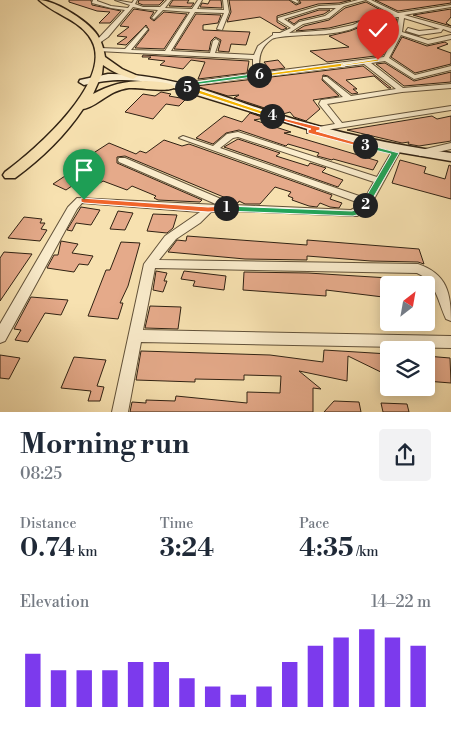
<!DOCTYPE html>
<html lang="en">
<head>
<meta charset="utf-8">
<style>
  body { margin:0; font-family:"Libre Bodoni",serif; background:#f2f2f3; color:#1f2937; height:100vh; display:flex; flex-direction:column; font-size:19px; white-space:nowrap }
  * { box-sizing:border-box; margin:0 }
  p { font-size:16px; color:#747a83 }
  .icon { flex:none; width:28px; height:28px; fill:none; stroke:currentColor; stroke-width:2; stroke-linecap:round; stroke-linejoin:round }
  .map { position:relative; height:412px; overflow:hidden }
  .panel { display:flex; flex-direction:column; background:#fff; flex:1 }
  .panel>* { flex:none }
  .needle { width:32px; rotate:31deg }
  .buttons { position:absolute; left:380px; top:276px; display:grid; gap:10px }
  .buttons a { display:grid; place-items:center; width:55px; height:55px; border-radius:5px; background:#fff; box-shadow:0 2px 12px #0003; font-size:25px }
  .pin { position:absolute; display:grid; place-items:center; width:42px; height:42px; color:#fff; margin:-51px -21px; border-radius:50% 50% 50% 0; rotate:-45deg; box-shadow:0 0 5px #0007 }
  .pin .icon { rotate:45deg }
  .km { position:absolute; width:25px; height:25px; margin:-12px; border-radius:50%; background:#222; color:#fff; font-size:14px; line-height:25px; text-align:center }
  .round { display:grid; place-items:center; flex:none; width:52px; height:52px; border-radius:5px; background:#f2f2f3 }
  .summary { display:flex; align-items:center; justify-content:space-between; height:85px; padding:0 20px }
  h1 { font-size:28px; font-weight:700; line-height:38px }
  .figures { display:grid; grid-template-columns:repeat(3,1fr); gap:8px; height:85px; padding:5px 20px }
  .figures div { display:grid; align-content:center }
  .figures b { font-size:25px; font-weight:700 }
  .figures small { font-size:14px; font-weight:400 }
  .figures p { font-size:14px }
  .chart { height:140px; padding:10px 20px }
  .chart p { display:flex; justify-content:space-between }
  .chart svg { width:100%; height:90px; margin-top:5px; stroke:#7c3aed; stroke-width:6 }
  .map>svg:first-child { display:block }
  .building { fill:#e5aa8a; stroke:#302213 }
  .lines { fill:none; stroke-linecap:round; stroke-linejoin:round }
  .street-casing { stroke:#62523a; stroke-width:2 }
  .secondary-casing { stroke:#302213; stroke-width:3 }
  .primary-casing { stroke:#302213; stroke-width:3 }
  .street { fill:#faeccc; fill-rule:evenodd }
  .secondary { fill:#faeccc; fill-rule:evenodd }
  .primary { fill:#f7e1b0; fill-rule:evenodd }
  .split-1 { fill:#f0652b; stroke:#fff }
  .split-2 { fill:#22a559; stroke:#fff }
  .split-3 { fill:#22a559; stroke:#fff }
  .split-4 { fill:#f0652b; stroke:#fff }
  .split-5 { fill:#f5b400; stroke:#fff }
  .split-6 { fill:#22a559; stroke:#fff }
  .split-7 { fill:#f5b400; stroke:#fff }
  .split-8 { fill:#f5b400; stroke:#fff }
</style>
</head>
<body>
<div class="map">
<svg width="451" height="412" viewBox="0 0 451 412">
  <rect width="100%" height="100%" fill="#f7e1b0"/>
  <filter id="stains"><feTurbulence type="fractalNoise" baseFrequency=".004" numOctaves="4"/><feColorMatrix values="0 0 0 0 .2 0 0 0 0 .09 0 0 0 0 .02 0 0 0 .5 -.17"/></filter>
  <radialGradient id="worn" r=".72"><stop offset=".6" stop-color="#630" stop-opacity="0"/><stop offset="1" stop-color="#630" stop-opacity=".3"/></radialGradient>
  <path class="building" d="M69 0H91L92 5 121 11 110 23H99L110 12 97 11 69 2Z
    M139 0H164L159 5H143L138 3Z
    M173 0H189L187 3H194L191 7 169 6Z
    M210 0H221L222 8 200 7 202 3 208 4Z
    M229 0H289L296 5 301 3 299 0H351L339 3 318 4 277 16V22L287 28 282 30 260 17 227 22 231 12Z
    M375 0H451V3L398 11Z
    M366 2 388 14 329 28 296 31 304 26 329 20 345 8Z
    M134 9 154 12 150 18 154 21 164 12 187 14 164 49 137 48H135L149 30 146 25 126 45 117 44 127 37 117 36 129 27 120 26Z
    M451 9V17L446 23 451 26 413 15Z
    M319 10H330L324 14 299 20 294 24 288 20Z
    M196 14 221 15 218 23 203 25V30L250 32 246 45 231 44 229 52 218 51 221 40 215 37 211 41 209 51 174 49Z
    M397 19 394 32 383 55 327 62 310 51 349 47 329 36 350 31 368 24Z
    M402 37 427 46 445 42 448 44 437 48 451 53V64L415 73 391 57Z
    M143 55 249 61 247 73 198 79 205 62 191 60 183 69 160 65 165 61 148 59 151 57H142Z
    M278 60 285 68 270 70 264 62Z
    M385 63 414 81 451 72V82L404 86 376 64Z
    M363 66 391 88H388L374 76 346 80 357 89H353L358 93 352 94 328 76 323 75 322 80 339 96 313 100 320 109 306 121 294 117 290 112 283 114 234 98 239 95 228 96 196 86Z
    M161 92 171 94 169 96 186 99 179 106 166 104 153 119 125 112 143 94 155 96Z
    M250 113 265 118 254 120 291 132 284 133 378 161 373 170 333 159 332 160 317 156 319 153 288 144 286 146 239 130 226 133 213 144 196 138 224 116 242 122Z
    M432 116 437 119 451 116V141L419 146 408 144 409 142 402 143 347 130Z
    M238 139 280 153 276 156 308 166 310 163 326 168 322 172 343 180 338 187 224 147Z
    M164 140 182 146 189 144 332 195 330 199 342 203 339 208 330 207 320 203 317 207 309 206 292 200 293 198 288 196 291 192 275 187 260 204H245L239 201 238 203 125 156 117 157V163L202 200 200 202 158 200 154 198 156 196 132 186 127 190 103 181 100 183 85 177 66 190 53 184 71 172 67 170 109 143 136 154 140 151 146 153Z
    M400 160 426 167 424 173 445 179 449 165 451 166V199L392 183Z
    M81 207 100 210 91 225 76 223 72 231 67 230Z
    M118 211 133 213 125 230 110 229Z
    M153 214 177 215 173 228 167 233 147 231Z
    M24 217 42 219 40 223H45L41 229 47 230 40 241 8 238Z
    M187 236 307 245V240L419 249 424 264 418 262 371 261 307 256V260L245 259 168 252 177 240 186 241Z
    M61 241 78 244 72 253 93 256 88 265 79 264 74 272 47 268 54 255H58Z
    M121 242 140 243 128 286 120 303H123L118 319 88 316 106 270H110Z
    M4 252 32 254 0 301V258Z
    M156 271 167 273 164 281H167L163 292 153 290Z
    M184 271 226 276 224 290 193 286 195 281 181 279Z
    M244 272 308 273 389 278V294L382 293 383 297 326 290V296L243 290Z
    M31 297 68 300 61 315 45 313 28 342 15 340 21 330 14 329Z
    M150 306 181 307 178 329 145 328Z
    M324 350 389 354V376L348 356 347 381 299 371 321 389 313 388V412H130L132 402 146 403V400L175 401 176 396 247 403V392L280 393 281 376 244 375V380L195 379V382L136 380 141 351 270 355 323 362Z
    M0 355 20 358 9 379 0 378Z
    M426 356 450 358 451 383 426 381Z
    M74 357 106 360 97 386 104 387 100 401H88L91 391 61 388Z
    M334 401 359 402 361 412H324Z
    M381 403 407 404 409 412H383Z"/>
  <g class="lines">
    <g class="street-casing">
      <path id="street" d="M93 0H97V1L111 6 128 8 130 5 115 0 132 3 134 0H137L135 4 143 7H160L167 0H171L165 8 192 9 198 0H202L197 9 224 10 223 0H227L229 12 222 30 217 29 224 13 195 12 171 51 210 53 213 41 216 39 219 41 215 53 254 55 258 46 273 35V33H280L291 28 278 20V18L319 6 339 5 358 0H371L398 13 451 5V7L404 15 451 28V32L443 29 441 32 419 35 406 31 408 28 419 31 440 29 404 18 402 32 428 40 451 35V39L428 44 401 35 389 58 415 75 451 66V70L414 79 385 61 371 63 403 88 451 84V88L402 92 327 104 342 123 451 106V110L307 133V129L335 124 319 104 321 100 343 97 323 79V77H327L351 96 396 89 364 64 169 87V85L171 84 253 74V59L98 51V49L100 48 125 49 145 27 148 29 131 50 165 51 190 12 163 10 154 19 152 18 158 10 143 9 133 7 108 37 98 44 96 43V41L125 10 111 8 92 3ZM366 0 393 15 361 21 353 25 329 30 289 33 303 24 329 18 344 6ZM319 8H336L325 16 299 22 294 26 284 19ZM397 17H399L396 33 384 57 259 73C259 58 259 48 272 39 279 35 315 35 326 34 335 33 348 31 356 27 360 26 360 24 363 23 374 19 386 21 397 17Z
        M291 0H296L299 2 297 3Z
        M238 132 377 177 395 146H401L402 148 368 210 357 216 234 211 211 212 200 223 176 239 159 260 418 264C447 274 451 293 451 321L446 319C438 302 436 281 417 273L155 268 143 330 451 336V348L141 342 128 412H112L144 264 165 236 200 212 82 203 77 209 5 341 0 343V324L68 207 77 198 218 205 119 162 118 160 119 158H125L235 205 351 210 362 204 179 138 183 136 213 146 227 134ZM238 137 374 182 365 198 220 148 233 138Z
        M451 143V149L420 156 416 153 417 151Z"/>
    </g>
    <g class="secondary-casing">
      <path id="secondary" d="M108 74C168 73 220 96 277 114 334 132 392 145 451 153V161L392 151 330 136 161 84C132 79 112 78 84 85L79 82 80 80Z"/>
    </g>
    <g class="primary-casing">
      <path id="primary" d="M39 0C55 0 92 23 99 38 102 43 104 51 105 57L122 69 138 76 133 79C122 76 113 72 103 65L102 74 93 94C114 82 136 79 160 82 166 83 171 83 175 87 170 93 140 87 129 88 109 90 97 107 83 109 65 136 41 159 15 178H5L3 175 5 172C34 151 120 77 89 36 77 19 54 14 39 0Z"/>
    </g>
    <use href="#street" class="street"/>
    <use href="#secondary" class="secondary"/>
    <use href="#primary" class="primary"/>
  </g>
  <path class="split-1" d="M81 198 208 207 226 206 230 208 226 211 208 212 84 203 81 202Z"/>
  <path class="split-2" d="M365 202 369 205 364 213 353 216 226 211 222 208 226 206 352 211 358 209Z"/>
  <path class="split-3" d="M365 144 399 153 369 205 365 207 361 205 391 154 362 147V145Z"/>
  <path class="split-4" d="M270 115 320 127V130L316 131 368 146 365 148 308 133V130L311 129 270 117Z"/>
  <path class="split-5" d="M187 86 274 115 275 116 270 117 185 89Z"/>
  <path class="split-6" d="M259 73 261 76 185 86 190 88 187 90 175 85Z"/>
  <path class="split-7" d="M343 63 345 66 259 77 256 75Z"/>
  <path class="split-8" d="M378 59 379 61 343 66 341 65Z"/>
  <rect width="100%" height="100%" filter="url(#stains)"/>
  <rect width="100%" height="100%" fill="url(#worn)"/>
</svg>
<div class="buttons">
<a><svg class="needle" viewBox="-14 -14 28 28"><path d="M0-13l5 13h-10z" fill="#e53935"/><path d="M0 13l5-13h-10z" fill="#747a83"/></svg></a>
<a><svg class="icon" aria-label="layers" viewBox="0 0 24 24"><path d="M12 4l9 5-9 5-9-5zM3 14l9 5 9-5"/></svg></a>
</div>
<div class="pin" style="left:84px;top:200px;background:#1e9e55"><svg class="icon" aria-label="arrive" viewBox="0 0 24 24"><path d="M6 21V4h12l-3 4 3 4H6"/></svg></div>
<div class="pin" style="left:378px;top:60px;background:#d93025"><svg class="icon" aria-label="check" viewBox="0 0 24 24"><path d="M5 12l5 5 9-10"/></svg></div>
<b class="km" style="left:226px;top:208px">1</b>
<b class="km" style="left:365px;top:205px">2</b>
<b class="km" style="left:365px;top:146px">3</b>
<b class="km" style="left:272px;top:116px">4</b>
<b class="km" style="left:187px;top:88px">5</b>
<b class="km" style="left:259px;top:75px">6</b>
</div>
<section class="panel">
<div class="summary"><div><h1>Morning run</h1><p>08:25</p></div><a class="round"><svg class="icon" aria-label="share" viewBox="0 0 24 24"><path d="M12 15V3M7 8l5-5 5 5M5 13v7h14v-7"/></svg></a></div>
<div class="figures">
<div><p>Distance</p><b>0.74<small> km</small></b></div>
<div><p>Time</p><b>3:24</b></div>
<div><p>Pace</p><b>4:35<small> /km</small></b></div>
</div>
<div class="chart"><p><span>Elevation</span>14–22 m</p>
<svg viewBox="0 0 160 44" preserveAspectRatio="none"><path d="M5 44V18M15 44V26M25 44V26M35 44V26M45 44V22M55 44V22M65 44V30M75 44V34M85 44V38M95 44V34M105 44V22M115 44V14M125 44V10M135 44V6M145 44V10M155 44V14"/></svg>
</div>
</section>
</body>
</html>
